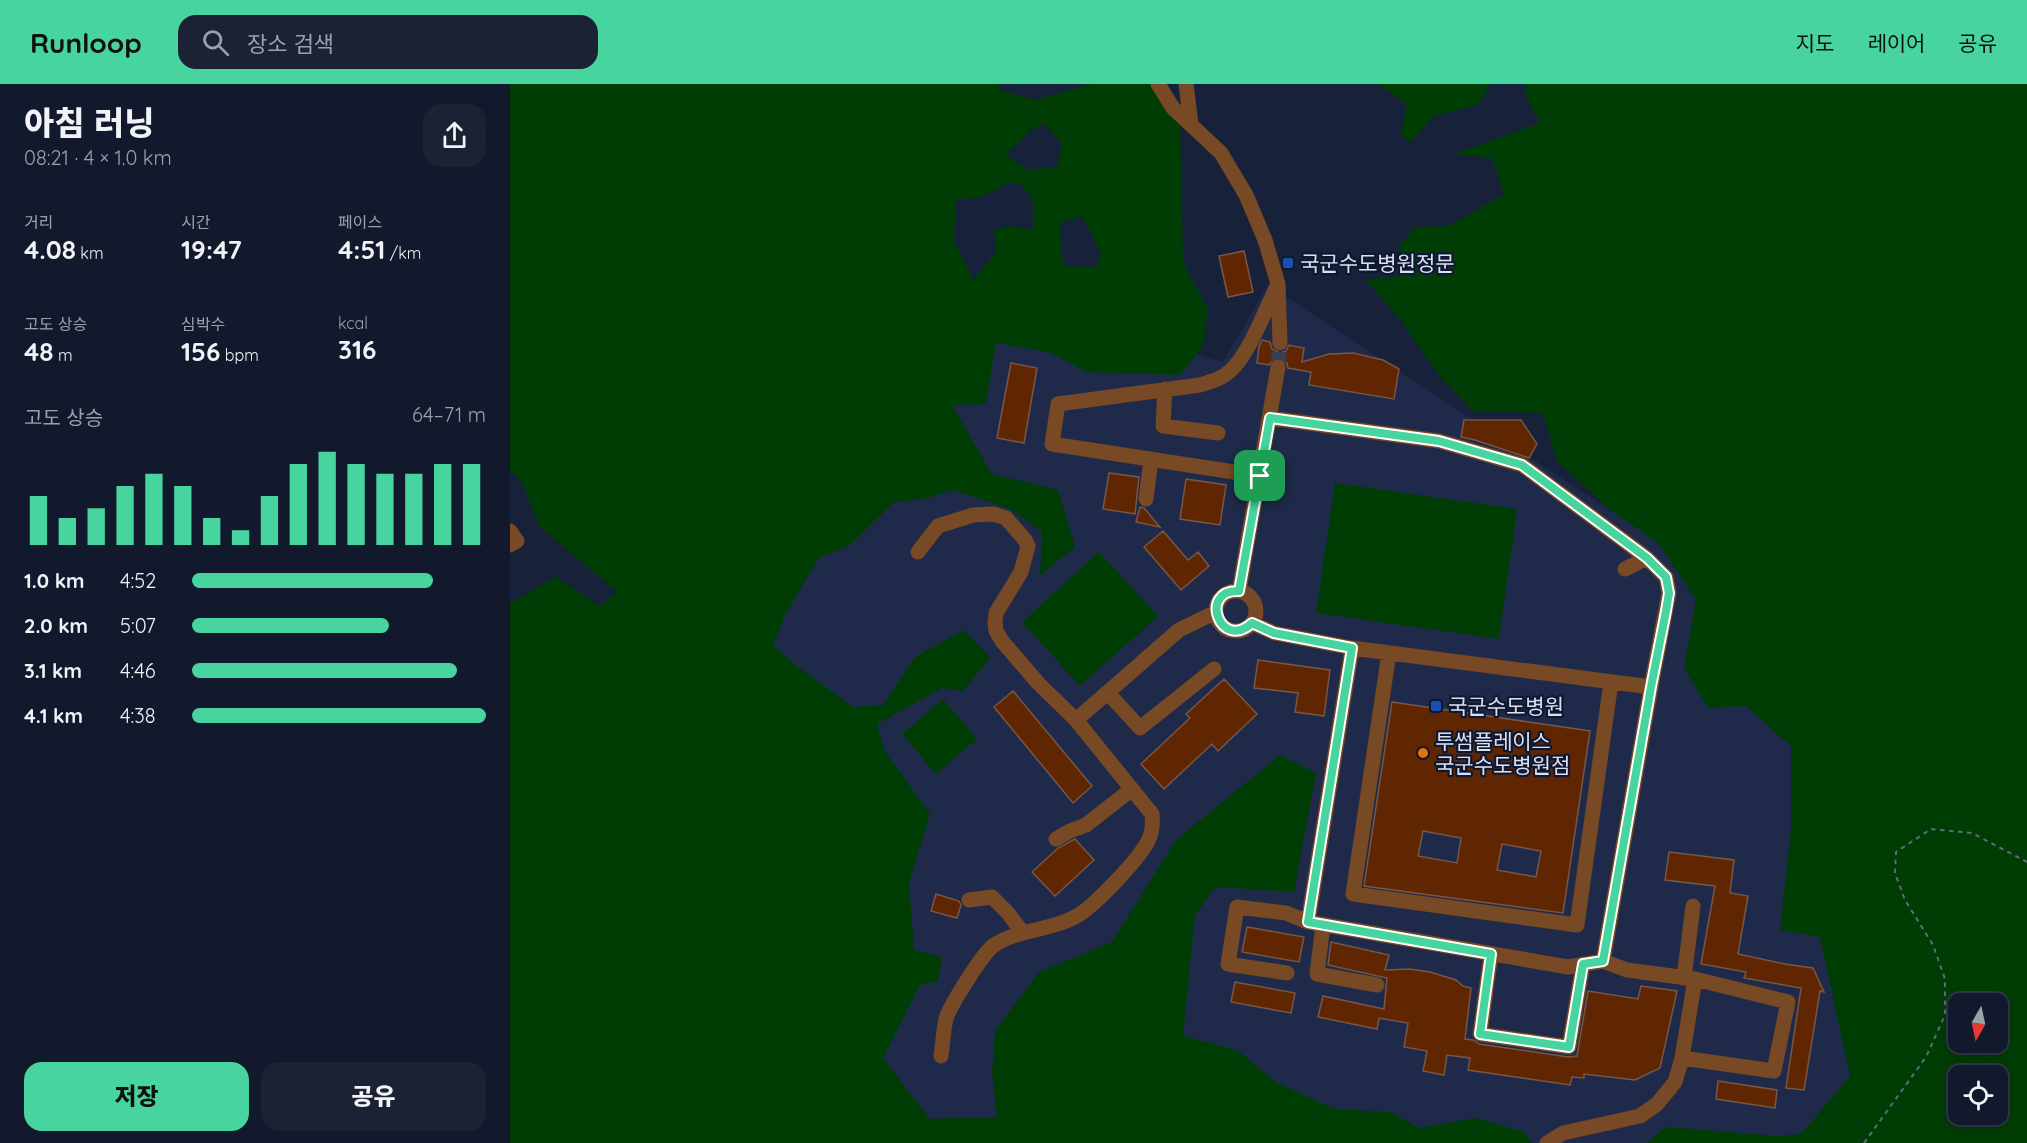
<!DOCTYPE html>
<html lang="ko">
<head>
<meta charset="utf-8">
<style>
  body { margin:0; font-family:Quicksand,"Noto Sans KR",sans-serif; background:#1b2234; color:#f1f3f6; height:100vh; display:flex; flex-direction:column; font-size:22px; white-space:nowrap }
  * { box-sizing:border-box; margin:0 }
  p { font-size:20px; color:#9ca0a9 }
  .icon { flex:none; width:33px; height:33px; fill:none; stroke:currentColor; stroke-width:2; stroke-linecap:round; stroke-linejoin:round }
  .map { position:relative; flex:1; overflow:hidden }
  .sheet { display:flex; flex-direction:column; background:#12192c; width:510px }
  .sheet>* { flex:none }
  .needle { width:39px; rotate:189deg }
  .tools { position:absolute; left:1438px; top:909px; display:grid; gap:12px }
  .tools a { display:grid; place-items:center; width:60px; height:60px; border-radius:12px; background:#12192c; box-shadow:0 3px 15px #0003,0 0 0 2px #313848; font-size:30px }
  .pin { position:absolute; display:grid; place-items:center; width:51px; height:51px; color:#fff; margin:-26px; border-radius:12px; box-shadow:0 3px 9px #0006 }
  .round { display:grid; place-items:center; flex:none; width:63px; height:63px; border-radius:18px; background:#1b2234 }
  .head { display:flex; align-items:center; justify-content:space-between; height:102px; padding:0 24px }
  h1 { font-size:33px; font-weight:800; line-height:45px }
  .metrics { display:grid; grid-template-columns:repeat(3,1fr); gap:9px; height:102px; padding:6px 24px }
  .metrics div { display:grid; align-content:center }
  .metrics b { font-size:26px; font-weight:800 }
  .metrics small { font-size:16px; font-weight:400 }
  .metrics p { font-size:16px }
  .chart { height:168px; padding:12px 24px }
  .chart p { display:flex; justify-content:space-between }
  .chart svg { width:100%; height:108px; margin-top:6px; stroke:#47d49e; stroke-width:6 }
  .primary-button { display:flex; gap:12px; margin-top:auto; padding:12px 24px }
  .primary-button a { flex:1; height:69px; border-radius:18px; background:#47d49e; color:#111; font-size:24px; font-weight:800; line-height:69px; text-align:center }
  .primary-button a+a { background:#1b2234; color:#f1f3f6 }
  ul { padding:0 24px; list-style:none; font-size:20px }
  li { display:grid; grid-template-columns:96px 72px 1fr; align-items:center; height:45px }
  li i { height:15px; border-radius:8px; background:#47d49e }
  header { display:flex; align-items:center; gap:36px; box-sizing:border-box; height:84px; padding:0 30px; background:#47d49e; color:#111 }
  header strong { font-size:28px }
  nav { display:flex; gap:33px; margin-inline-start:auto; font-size:21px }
  .search { width:420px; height:54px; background:#1b2234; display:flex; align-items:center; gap:15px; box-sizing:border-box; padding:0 21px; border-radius:18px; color:#9ca0a9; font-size:22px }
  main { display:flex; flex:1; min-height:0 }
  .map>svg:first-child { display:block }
  .built { fill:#1f2a4a }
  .green { fill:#003d05; fill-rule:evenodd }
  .building { fill:#602602; stroke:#775747; stroke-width:1.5; fill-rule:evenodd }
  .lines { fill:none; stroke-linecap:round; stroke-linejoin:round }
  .minor-tunnel { stroke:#353e55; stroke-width:15; stroke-dasharray:15 8; stroke-linecap:butt }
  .path { stroke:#616a7f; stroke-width:2; stroke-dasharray:4.5 4.5; stroke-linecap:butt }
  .minor { stroke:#774924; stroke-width:15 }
  .route-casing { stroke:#fff; stroke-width:12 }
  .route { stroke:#47d49e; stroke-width:8 }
  .transit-dot { fill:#1a4fb4; stroke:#0f1830; stroke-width:2 }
  .food-dot { fill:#e8710a; stroke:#0f1830; stroke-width:2 }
  .labels { text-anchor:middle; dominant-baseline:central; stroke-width:4.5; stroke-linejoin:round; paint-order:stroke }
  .poi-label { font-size:21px; fill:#d9e0f1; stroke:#0f1830; text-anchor:start }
</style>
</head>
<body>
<header>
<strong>Runloop</strong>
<div class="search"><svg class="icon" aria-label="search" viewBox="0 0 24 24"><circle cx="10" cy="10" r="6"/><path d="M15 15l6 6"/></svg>장소 검색</div>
<nav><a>지도</a><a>레이어</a><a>공유</a></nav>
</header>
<main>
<section class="sheet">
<div class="head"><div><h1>아침 러닝</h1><p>08:21 · 4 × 1.0 km</p></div><a class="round"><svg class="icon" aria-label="share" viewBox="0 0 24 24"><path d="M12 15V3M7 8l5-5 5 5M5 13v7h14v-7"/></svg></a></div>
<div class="metrics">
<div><p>거리</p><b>4.08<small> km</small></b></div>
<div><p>시간</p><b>19:47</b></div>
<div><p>페이스</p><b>4:51<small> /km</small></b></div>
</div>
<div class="metrics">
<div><p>고도 상승</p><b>48<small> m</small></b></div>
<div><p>심박수</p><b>156<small> bpm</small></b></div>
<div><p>kcal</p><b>316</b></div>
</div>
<div class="chart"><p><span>고도 상승</span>64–71 m</p>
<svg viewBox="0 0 160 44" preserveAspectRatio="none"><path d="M5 44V24M15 44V33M25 44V29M35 44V20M45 44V15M55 44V20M65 44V33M75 44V38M85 44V24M95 44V11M105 44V6M115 44V11M125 44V15M135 44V15M145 44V11M155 44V11"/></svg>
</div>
<ul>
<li><b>1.0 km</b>4:52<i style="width:82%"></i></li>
<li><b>2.0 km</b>5:07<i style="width:67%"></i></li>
<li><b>3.1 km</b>4:46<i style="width:90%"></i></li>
<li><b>4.1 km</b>4:38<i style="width:100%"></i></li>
</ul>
<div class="primary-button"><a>저장</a><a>공유</a></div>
</section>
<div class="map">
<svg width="1517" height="1059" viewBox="0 0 1517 1059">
  <rect width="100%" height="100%" fill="#18213a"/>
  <path class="built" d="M758 201 1112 434 1194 481 1411 848 1314 1059H96L190 253 638 256 713 278Z"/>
  <path class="green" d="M0 0H490L489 6 524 16 582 0H639L670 28 673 178 698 226 693 262 670 291 577 288 538 268 486 259 476 320 442 321 482 390 548 406 565 463 530 491 532 448 500 425 443 406 414 415 384 418 340 461 309 474 275 531 263 561 288 583 343 623 373 621 405 573 454 546 480 574 453 607 432 604 367 640 374 666 420 730 399 799 404 866 432 873 428 897 410 901 373 974 420 1035 487 1033 482 988 485 947 529 888 602 858 666 756 770 671 806 689 784 808 706 803 685 831 673 952 727 966 766 998 824 1025 880 1028 909 1044 966 1034 1014 1048 1022 1059H0V519L46 493 89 522 107 508 29 442 12 398 0 387ZM533 40 552 59 547 83 519 86 495 71 517 51 516 49ZM508 99 522 114 524 146 499 142 484 146 486 168 463 196 444 157 446 115 469 114 497 100ZM572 132 591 169 587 183 553 182 550 139Z
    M868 0H981L968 21 924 32 900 59 891 51 897 20Z
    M1015 0H1517V1059H1136L1156 1043 1268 1052 1291 1050 1340 992 1310 853 1270 846 1281 745V662L1236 622 1198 624 1174 584 1186 516 1148 459 1098 424 1047 377 1033 329 963 327 931 294 889 234 856 196 890 192V161L905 143 939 142 994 110 982 74 943 70 1030 39 1017 15ZM1449 920H1488V958H1449ZM1449 992H1488V1030H1449Z
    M825 399 1007 425 989 555 806 529Z
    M589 468 648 532 570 602 512 538Z
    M433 615 467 655 426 690 392 650Z"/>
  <path class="building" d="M734 167 743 208 718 213 709 172Z
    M752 256 760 258 762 265 770 269 776 267 779 261 794 264 792 278 819 270 843 269 873 276 889 285 884 315 799 301 801 288 778 284 777 279 770 274H764L759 281 747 279 749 263Z
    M501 279 527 284 514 359 487 354Z
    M954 336H1011L1027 360 1019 374 965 356 951 353Z
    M599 389 629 393 625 430 593 425Z
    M676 395 716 401 710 441 670 435Z
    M630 423 634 424 650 443 626 438Z
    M653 447 678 476 688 468 699 482 671 506 634 463Z
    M748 576 820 586 814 632 785 628 788 609 744 604Z
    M714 595 747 630 708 667 702 660 654 705 631 680 680 634 676 630Z
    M503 607 582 702 563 719 484 623Z
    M882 618 1080 647 1053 829 854 802ZM913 747 951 754 947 779 908 772ZM992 760 1031 767 1026 793 987 786Z
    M565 755 584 776 545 812 522 788 548 764Z
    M1159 768 1224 776 1220 809 1238 812 1228 870 1275 880 1303 884 1314 908 1310 907 1294 1006 1276 1004 1291 904 1234 894 1236 888 1191 880 1205 802 1155 796Z
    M426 810 449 817 451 821 447 834 421 827Z
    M737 843 794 853 789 878 732 868Z
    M821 858 879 871 875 886 900 885 920 888 946 896 953 902 961 904 955 955 963 956 969 960 1058 973 1067 972 1078 907 1128 915 1131 902 1167 907 1150 984 1125 996 1074 990V994L1062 993 1060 1001 958 986 960 974 937 971 934 991 913 987 917 967 894 963 898 939 869 934 867 945 808 933 813 912 874 925 877 894 818 881Z
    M725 898 785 909 781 929 721 918Z
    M1208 997 1267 1006 1265 1024 1206 1015Z"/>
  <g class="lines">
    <path class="minor-tunnel" d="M768 283 770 259"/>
    <path class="path" d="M1354 1059 1416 973 1435 931V895L1423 861 1395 816 1385 789 1386 768 1421 745 1462 749 1517 778"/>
    <path class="minor" d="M648 0 663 24 711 69 736 111 755 156 768 200 770 259
      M676 0 681 40
      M655 305 653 342 708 349
      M760 334 929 357 1012 381 1137 474 1156 493 1159 509 1141 603
      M750 392 542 360 548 320 690 301C702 297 712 295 720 287 739 271 756 224 768 200
      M636 415 641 375
      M0 447 7 457 0 461
      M408 468 428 442 463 431 483 430 496 434 515 456 518 462 511 488 486 529 485 538 486 547 492 557 528 599 566 636
      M1115 485 1137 474
      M729 507 768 283
      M706 527a20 20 0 1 1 40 0a20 20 0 1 1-40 0Z
      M742 539 764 549 842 564 798 838 1058 883 1093 877 1141 603 842 564
      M879 569 843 810 1067 841 1101 598
      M598 609 630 644 704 585
      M546 755 560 747 576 741 622 705
      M459 816 482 813 498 829 513 849
      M813 841 807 890 867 901
      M981 870 970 950 1059 963 1073 880
      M777 889 718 880 727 823 776 829 798 838
      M1174 894 1183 822
      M431 972C433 960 433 947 436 935 439 923 473 869 483 862 507 845 540 847 565 833 583 824 629 775 638 757 642 749 643 739 642 730L566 636 669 546 706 528
      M1172 974 1264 987 1278 918 1185 895
      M1037 1059 1053 1049 1130 1032 1147 1020 1165 998 1172 974 1185 895 1117 886 1093 877"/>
  </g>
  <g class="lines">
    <g class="route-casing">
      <path id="route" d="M760 334 929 357 1012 381 1137 474 1156 493 1159 509 1156 527 1141 603 1093 877 1073 880 1059 963 970 950 981 870 798 838 842 564 764 549 742 539C710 568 688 505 729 507Z"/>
    </g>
    <use href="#route" class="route"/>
  </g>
  <g class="transit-dot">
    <rect x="772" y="173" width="12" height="12" rx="3"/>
    <rect x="920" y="616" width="12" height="12" rx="3"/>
  </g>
  <circle class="food-dot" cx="913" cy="669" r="6"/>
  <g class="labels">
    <g class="poi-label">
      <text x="790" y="179">국군수도병원정문</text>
      <text x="938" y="622">국군수도병원</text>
      <text x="925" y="657">투썸플레이스<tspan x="925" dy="24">국군수도병원점</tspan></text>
    </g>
  </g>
</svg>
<div class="tools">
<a><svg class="needle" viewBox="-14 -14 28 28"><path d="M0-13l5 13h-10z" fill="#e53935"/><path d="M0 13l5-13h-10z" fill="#9ca0a9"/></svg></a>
<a><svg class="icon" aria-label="locate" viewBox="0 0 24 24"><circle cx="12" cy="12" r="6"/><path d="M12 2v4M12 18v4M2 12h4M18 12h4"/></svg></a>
</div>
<div class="pin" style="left:750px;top:392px;background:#1e9e55"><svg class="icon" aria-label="arrive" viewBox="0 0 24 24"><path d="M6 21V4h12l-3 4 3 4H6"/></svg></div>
</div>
</main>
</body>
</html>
